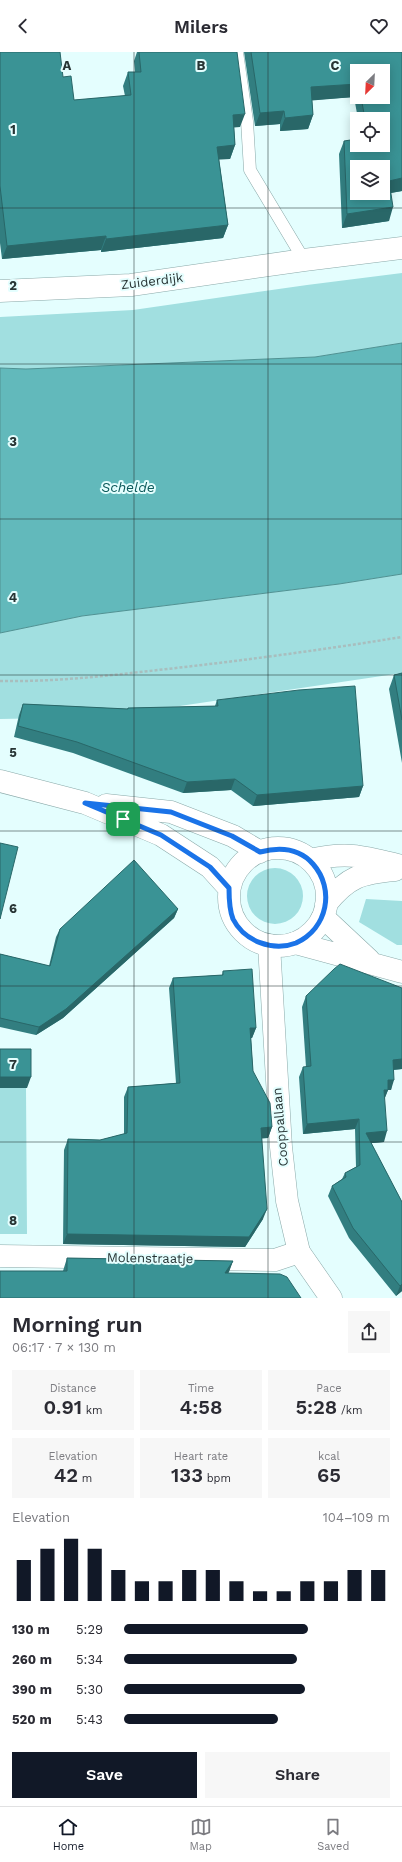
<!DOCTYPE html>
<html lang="en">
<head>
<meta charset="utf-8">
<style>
  body { margin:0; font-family:"Work Sans",sans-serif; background:#f7f7f7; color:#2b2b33; height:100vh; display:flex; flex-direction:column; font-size:15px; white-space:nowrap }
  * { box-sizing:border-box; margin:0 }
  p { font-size:13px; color:#7c7c81 }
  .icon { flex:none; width:22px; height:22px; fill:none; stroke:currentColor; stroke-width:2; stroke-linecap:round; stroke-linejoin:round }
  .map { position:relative; height:1246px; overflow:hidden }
  .details { display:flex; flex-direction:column; background:#fff; flex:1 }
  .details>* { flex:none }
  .needle { width:26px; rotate:204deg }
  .controls { position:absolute; left:350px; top:12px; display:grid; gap:8px }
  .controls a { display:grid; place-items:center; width:40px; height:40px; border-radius:0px; background:#fff; box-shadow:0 2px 10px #0003; font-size:20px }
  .pin { position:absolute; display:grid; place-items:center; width:34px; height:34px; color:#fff; margin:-17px; border-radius:8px; box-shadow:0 2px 6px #0006 }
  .round { display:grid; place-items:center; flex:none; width:42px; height:42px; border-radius:0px; background:#f7f7f7 }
  .head { display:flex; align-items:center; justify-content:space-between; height:68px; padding:0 12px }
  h1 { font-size:22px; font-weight:600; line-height:30px }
  .figures { display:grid; grid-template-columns:repeat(3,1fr); gap:6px; height:68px; padding:4px 12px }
  .figures div { display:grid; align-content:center; border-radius:0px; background:#f7f7f7; text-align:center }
  .figures b { font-size:20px; font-weight:600 }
  .figures small { font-size:11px; font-weight:400 }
  .figures p { font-size:11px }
  .chart { height:112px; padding:8px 12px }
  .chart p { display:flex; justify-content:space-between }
  .chart svg { width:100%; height:72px; margin-top:4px; stroke:#111827; stroke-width:6 }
  .cta { display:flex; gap:8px; margin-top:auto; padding:8px 12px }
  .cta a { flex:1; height:46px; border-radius:0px; background:#111827; color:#fff; font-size:16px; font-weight:600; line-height:46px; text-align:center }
  .cta a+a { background:#f7f7f7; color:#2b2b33 }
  ul { padding:0 12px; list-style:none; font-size:13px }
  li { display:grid; grid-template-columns:64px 48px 1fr; align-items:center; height:30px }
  li i { height:10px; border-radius:5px; background:#111827 }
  header { display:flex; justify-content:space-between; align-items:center; height:52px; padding:0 12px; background:#fff; font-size:18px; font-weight:600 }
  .tabs { display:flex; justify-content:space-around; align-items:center; height:56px; border-top:1px solid #e1e1e2; background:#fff; font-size:11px; color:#7c7c81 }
  .tabs a { display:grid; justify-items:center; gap:2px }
  .tabs .current { color:#111827 }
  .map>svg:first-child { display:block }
  .green { fill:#a1dfe0 }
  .water { fill:#62b9bb; stroke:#509192 }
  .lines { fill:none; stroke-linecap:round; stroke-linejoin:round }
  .service-casing { stroke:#8aa9a9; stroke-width:13 }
  .minor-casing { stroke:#8aa9a9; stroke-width:23 }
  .tertiary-casing { stroke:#8aa9a9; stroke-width:23 }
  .secondary-casing { stroke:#8aa9a9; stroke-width:23 }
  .path { stroke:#a8bebe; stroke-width:2.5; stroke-dasharray:3 2; stroke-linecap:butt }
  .service { stroke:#fff; stroke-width:12 }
  .minor { stroke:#fff; stroke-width:22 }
  .tertiary { stroke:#fff; stroke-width:22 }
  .secondary { stroke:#fff; stroke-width:22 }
  .wall { fill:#327e80; fill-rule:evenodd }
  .shaded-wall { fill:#296768 }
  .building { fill:#3a9395; stroke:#296768; fill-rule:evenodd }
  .route-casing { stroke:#fff; stroke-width:8 }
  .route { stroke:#1a73e8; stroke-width:5 }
  .grid { fill:none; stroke:#273434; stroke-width:1; stroke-opacity:0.55 }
  .labels { text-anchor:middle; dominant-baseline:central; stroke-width:4; stroke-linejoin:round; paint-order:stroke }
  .street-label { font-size:13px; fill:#273434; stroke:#e4fefe }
  .water-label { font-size:14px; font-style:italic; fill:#0d5a5b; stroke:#e4fefe }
  .grid-label { font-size:13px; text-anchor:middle; font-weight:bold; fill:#273434; stroke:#e4fefe; stroke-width:4; stroke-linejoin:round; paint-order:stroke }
</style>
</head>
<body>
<header><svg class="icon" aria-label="back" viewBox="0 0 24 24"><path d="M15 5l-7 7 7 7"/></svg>Milers<svg class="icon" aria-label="heart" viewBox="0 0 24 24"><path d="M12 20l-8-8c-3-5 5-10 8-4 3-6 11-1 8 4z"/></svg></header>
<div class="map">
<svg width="402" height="1246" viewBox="0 0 402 1246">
  <rect width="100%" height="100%" fill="#e4fefe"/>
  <path class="green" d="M402 221V291L315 305 26 317 0 316V265L133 258 307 233Z
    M402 522V621L105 665 0 667V581L82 564 339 532Z
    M247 844a28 28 0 1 1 56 0a28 28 0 1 1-56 0Z
    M366 847 402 849V893H397L359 870Z
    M0 1036H26L27 1182H0Z"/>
  <path class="water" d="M402 291V522L339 532 82 564 0 581V316L26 317 315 305Z"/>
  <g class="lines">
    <g class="service-casing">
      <path id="service" d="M237 0 247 69 250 118 304 208"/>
    </g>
    <g class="minor-casing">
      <path id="minor" d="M0 239 131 233 304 208 402 196
        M323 865 369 908
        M295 891 402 920
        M0 1204 275 1208 299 1200"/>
    </g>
    <g class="tertiary-casing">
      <path id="tertiary" d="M269 893 281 1095 287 1149 299 1200 331 1246"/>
    </g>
    <g class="secondary-casing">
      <path id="secondary" d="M0 729 85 751 161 783 210 815 229 836
        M106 753 171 760 233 784 260 800
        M229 845a49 49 0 1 1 98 0a49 49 0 1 1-98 0Z
        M310 808C348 799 365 805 402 814
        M326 852C348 824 362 821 395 818"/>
    </g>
    <path class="path" d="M0 629C53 630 105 624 158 618 240 609 321 598 402 585"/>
    <use href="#service" class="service"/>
    <use href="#minor" class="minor"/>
    <use href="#tertiary" class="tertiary"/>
    <use href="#secondary" class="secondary"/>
  </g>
  <path class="wall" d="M0 0 63 25 74 48 125 44 123 34 128 20H135L134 9 137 0H237L240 75H234L235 93 230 107H219L228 173 223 186 101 200V198L2 207 0 191Z
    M244 0H402V139L391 141 389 169 342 176 339 102 344 89 383 93V67H358L354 45 312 48 313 63 308 77 280 79V72L255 74ZM357 19 383 45H357Z
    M402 621V711L389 637 394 623Z
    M217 648 363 734 359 745 253 754 231 738 183 741 73 701 14 685 19 663 23 652 127 657 128 656 215 654Z
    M178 857 174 866 63 966 36 983 0 975V902L49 914 56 885 60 877Z
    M223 919 256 976 252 986H251L253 1019 272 1075 268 1086H262L263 1167 245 1195 63 1192 64 1098 68 1087 100 1088 124 1082V1045L128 1035 176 1031 169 936 173 926 222 923Z
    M402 936V1017L394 1018 391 1038H388L384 1048V1090L371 1091 402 1150V1239L396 1244 349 1186 328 1144 332 1134 342 1127 345 1121 356 1115 355 1077 303 1082 299 1025 303 1015H306L302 955 306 944Z
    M67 1206 233 1209 228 1221 63 1219Z"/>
  <path class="shaded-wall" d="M357 32V36L354 45 306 49 311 35Z
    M284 59 280 72 255 74 260 61Z
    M245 62 240 75 228 76 233 63Z
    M313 63 308 77 280 79 285 66Z
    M235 93 230 107 212 108 217 95Z
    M402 126V139L384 142 389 129Z
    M393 155 389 169 342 176 347 162Z
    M228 173 223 186 101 200 106 187Z
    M106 184 101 198 2 207 7 194Z
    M235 727 231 738 183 741 187 730Z
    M363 734 359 745 253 754 257 743Z
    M178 857 174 866 63 966 36 983 39 975Z
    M250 976H256L252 986 247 987Z
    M402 1007V1017L389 1018 393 1008Z
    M0 1025H31L27 1036H0Z
    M388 1028H394L391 1038H388L384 1048V1038Z
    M359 1067 355 1077 303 1082 307 1072Z
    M272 1075 268 1086 257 1087 261 1076Z
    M387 1079 384 1090 362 1092 366 1081Z
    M267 1157 263 1167 245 1195 63 1192 67 1182Z
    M233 1209 229 1220 221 1232 225 1221Z
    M402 1232V1239L396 1244 400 1234Z"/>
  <path class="building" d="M0 0H60L63 25 71 24 74 48 131 43 128 20H141L139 0H237L245 62 233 63 235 93 217 95 228 173 106 187V184L7 194 0 134Z
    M251 0H402V126L389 129 393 155 347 162 344 89 357 87V93H383V67H365L361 45H383V19H357V32L311 35 313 63 285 66 284 59 260 61ZM357 115H383V141H357Z
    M402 621V668L394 623Z
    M355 634 363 734 257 743 235 727 187 730 77 690 18 674 23 652 128 657V656L218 654 217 648 299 638Z
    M0 791 18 795 0 867Z
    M134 808 178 857 66 957 39 975 0 966V902L50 914 60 877Z
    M340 912 402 936V1007L393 1008 394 1028H388V1038H384L387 1079 366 1081 402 1150V1232L400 1234 353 1176 332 1134 346 1125 345 1121 360 1113 359 1067 307 1072 303 1015 311 1014 306 944 334 917Z
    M252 917 256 976H250L253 1019 270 1051 272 1075 261 1076 267 1157 249 1185 67 1182 68 1087 100 1088 127 1081 128 1035 180 1031 173 926 223 923V919Z
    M0 997H31V1025H0Z
    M67 1206 233 1209 225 1221 280 1222 287 1225 301 1246H0V1219H67Z"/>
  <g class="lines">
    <g class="route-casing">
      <path id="route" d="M85 751 171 760 232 784 260 800C279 795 299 796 313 812 335 837 328 876 296 891 273 900 244 889 233 867 229 857 229 846 229 836L210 815 161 783Z"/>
    </g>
    <use href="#route" class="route"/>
  </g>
  <path class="grid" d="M134 0V1246M268 0V1246M0 156H402M0 312H402M0 467H402M0 623H402M0 779H402M0 934H402M0 1090H402"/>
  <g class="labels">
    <g class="street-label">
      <text transform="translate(152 229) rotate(-7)">Zuiderdijk</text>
      <text transform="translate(280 1075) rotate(-95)">Cooppallaan</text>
      <text transform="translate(150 1206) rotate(1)">Molenstraatje</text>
    </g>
    <g class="water-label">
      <text x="128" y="435">Schelde</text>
    </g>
  </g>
  <g class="grid-label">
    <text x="67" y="18">A</text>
    <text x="201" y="18">B</text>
    <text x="335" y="18">C</text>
    <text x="13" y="82">1</text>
    <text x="13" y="238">2</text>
    <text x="13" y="394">3</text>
    <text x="13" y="550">4</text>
    <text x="13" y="705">5</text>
    <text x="13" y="861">6</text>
    <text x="13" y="1017">7</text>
    <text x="13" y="1173">8</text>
  </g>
</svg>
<div class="controls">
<a><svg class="needle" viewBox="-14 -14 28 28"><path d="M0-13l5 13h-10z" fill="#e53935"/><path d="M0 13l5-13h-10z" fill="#7c7c81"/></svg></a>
<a><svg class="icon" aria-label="locate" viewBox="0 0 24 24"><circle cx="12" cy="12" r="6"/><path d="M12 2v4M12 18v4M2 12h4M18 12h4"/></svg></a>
<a><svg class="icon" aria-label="layers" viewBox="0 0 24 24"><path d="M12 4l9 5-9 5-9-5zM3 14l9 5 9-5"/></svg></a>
</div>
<div class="pin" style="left:123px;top:767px;background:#1e9e55"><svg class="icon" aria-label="arrive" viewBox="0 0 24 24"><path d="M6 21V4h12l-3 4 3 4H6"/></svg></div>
</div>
<section class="details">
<div class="head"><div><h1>Morning run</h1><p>06:17 · 7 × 130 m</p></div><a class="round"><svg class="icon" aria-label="share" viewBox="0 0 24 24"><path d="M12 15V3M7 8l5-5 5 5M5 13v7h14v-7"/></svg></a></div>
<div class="figures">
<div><p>Distance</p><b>0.91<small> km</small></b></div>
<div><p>Time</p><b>4:58</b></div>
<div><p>Pace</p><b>5:28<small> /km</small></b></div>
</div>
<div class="figures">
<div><p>Elevation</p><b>42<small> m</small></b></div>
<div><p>Heart rate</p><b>133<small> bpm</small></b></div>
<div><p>kcal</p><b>65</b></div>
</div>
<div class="chart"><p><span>Elevation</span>104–109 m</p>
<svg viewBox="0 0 160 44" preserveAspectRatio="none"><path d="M5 44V19M15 44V12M25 44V6M35 44V12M45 44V25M55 44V32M65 44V32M75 44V25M85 44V25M95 44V32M105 44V38M115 44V38M125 44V32M135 44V32M145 44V25M155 44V25"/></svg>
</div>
<ul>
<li><b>130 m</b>5:29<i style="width:69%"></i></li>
<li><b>260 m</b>5:34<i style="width:65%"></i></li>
<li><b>390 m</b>5:30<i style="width:68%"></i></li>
<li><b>520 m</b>5:43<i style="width:58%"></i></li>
</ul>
<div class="cta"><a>Save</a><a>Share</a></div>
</section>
<nav class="tabs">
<a class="current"><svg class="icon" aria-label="home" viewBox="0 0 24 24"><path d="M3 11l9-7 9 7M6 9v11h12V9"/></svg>Home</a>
<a><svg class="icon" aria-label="map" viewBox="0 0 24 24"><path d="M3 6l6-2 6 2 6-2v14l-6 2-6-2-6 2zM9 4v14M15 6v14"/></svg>Map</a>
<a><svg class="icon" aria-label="saved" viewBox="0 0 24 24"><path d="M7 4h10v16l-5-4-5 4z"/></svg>Saved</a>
</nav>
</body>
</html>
